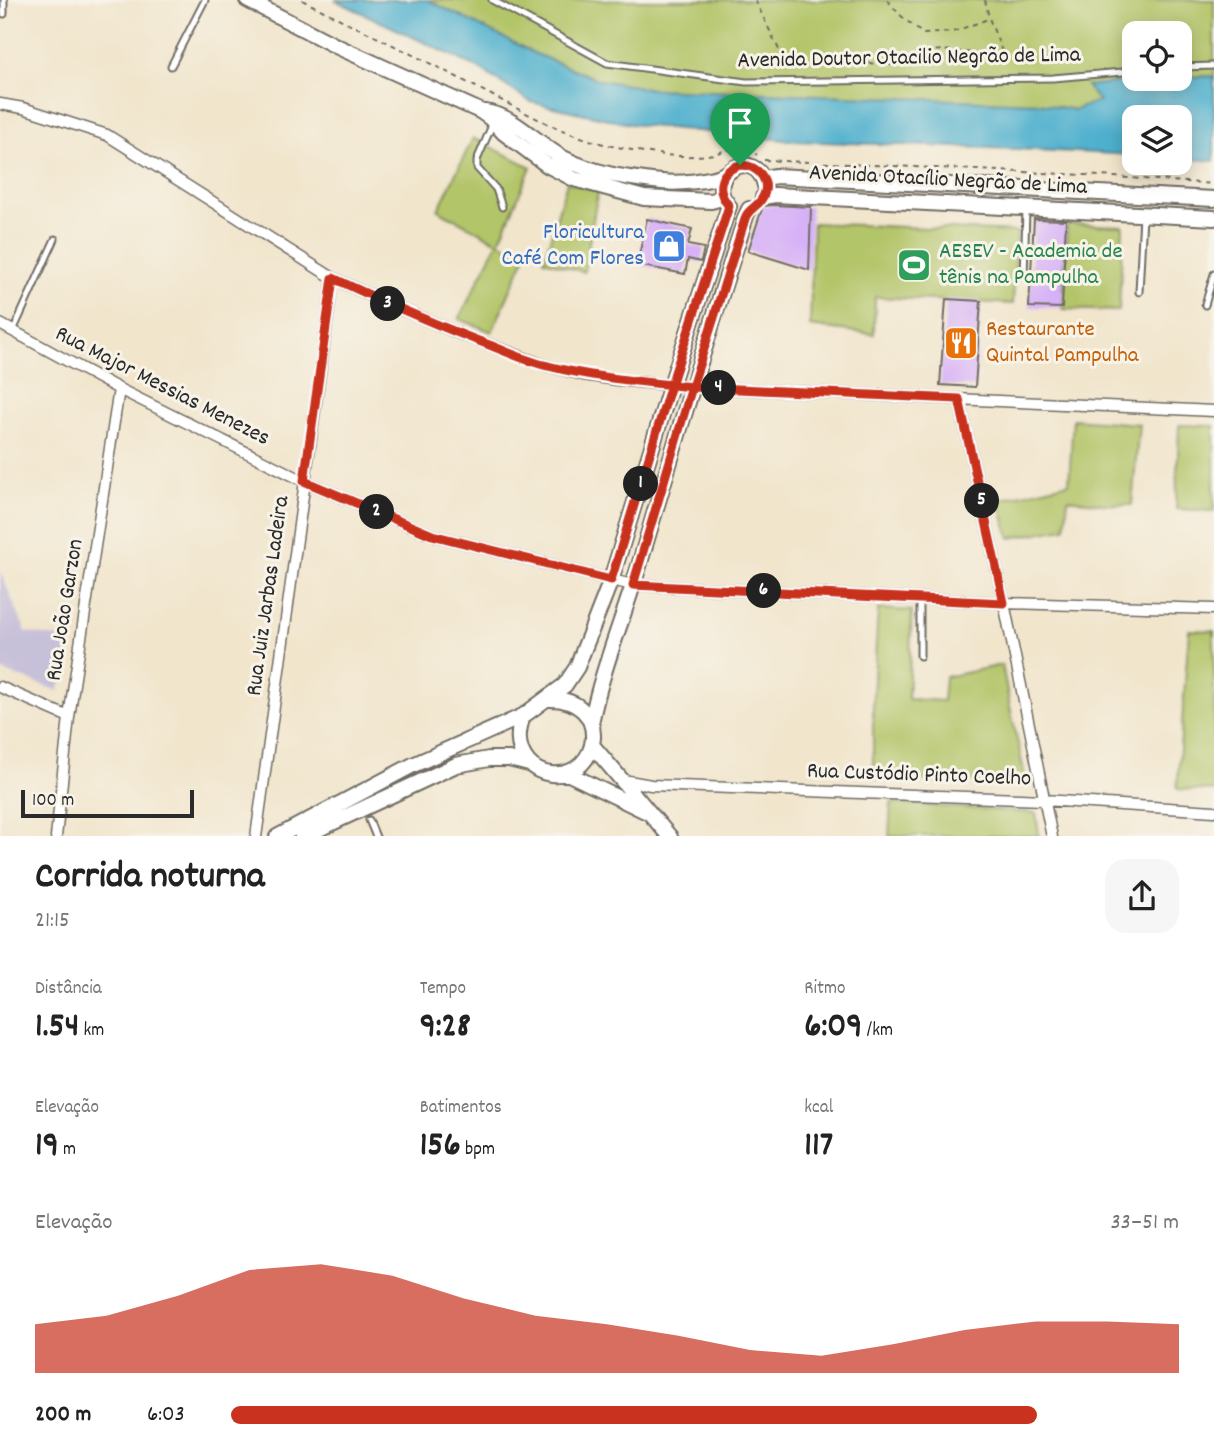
<!DOCTYPE html>
<html lang="pt">
<head>
<meta charset="utf-8">
<style>
  body { margin:0; font-family:Dekko,sans-serif; background:#f6f6f6; color:#222; height:100vh; display:flex; flex-direction:column; font-size:26px; white-space:nowrap }
  * { box-sizing:border-box; margin:0 }
  p { font-size:23px; color:#767676 }
  .icon { flex:none; width:38px; height:38px; fill:none; stroke:currentColor; stroke-width:2; stroke-linecap:round; stroke-linejoin:round }
  .map { position:relative; height:836px; overflow:hidden }
  .details { display:flex; flex-direction:column; background:#fff; flex:1 }
  .details>* { flex:none }
  .controls { position:absolute; left:1122px; top:21px; display:grid; gap:14px }
  .controls a { display:grid; place-items:center; width:70px; height:70px; border-radius:14px; background:#fff; box-shadow:0 4px 18px #0003; font-size:35px }
  .scale { position:absolute; left:21px; bottom:18px; width:173px; box-sizing:border-box; padding-left:7px; border:4px solid #2b2b2b; border-top:0; font-size:19px; line-height:24px; white-space:nowrap; color:#2b2b2b; -webkit-text-stroke:5px #f7f3e8; paint-order:stroke }
  .pin { position:absolute; display:grid; place-items:center; width:60px; height:60px; color:#fff; margin:-72px -30px; border-radius:50% 50% 50% 0; rotate:-45deg; box-shadow:0 0 7px #0007 }
  .pin .icon { rotate:45deg }
  .km { position:absolute; width:35px; height:35px; margin:-18px; border-radius:50%; background:#222; color:#fff; font-size:19px; line-height:35px; text-align:center }
  .round { display:grid; place-items:center; flex:none; width:74px; height:74px; border-radius:21px; background:#f6f6f6 }
  .head { display:flex; align-items:center; justify-content:space-between; height:119px; padding:0 35px }
  h1 { font-size:38px; font-weight:700; line-height:52px }
  .metrics { display:grid; grid-template-columns:repeat(3,1fr); gap:10px; height:119px; padding:7px 35px }
  .metrics div { display:grid; align-content:center }
  .metrics b { font-size:35px; font-weight:700 }
  .metrics small { font-size:19px; font-weight:400 }
  .metrics p { font-size:19px }
  .chart { height:196px; padding:14px 35px }
  .chart p { display:flex; justify-content:space-between }
  .chart svg { width:100%; height:126px; margin-top:7px; fill:#c8321e; opacity:.7 }
  ul { padding:0 35px; list-style:none; font-size:23px }
  li { display:grid; grid-template-columns:112px 84px 1fr; align-items:center; height:52px }
  li i { height:18px; border-radius:9px; background:#c8321e }
  .map>svg:first-child { display:block }
  .industrial { fill:#c7c0d9 }
  .green { fill:#b3c569; stroke:#6f784a; stroke-width:2 }
  .water { fill:#4fb0ce; stroke:#3d6e7c; stroke-width:2 }
  .building { fill:#d7b1f7 }
  .lines { fill:none; stroke-linecap:round; stroke-linejoin:round }
  .lane-casing { stroke:#706c63; stroke-width:9 }
  .street-casing { stroke:#706c63; stroke-width:13 }
  .secondary-casing { stroke:#706c63; stroke-width:18 }
  .path { stroke:#706c63; stroke-width:2; stroke-dasharray:5 5; stroke-linecap:butt }
  .lane { stroke:#fff; stroke-width:5 }
  .street { stroke:#fff; stroke-width:10 }
  .secondary { stroke:#fff; stroke-width:14 }
  .route-casing { stroke:#fff; stroke-width:14 }
  .route { stroke:#c8321e; stroke-width:9 }
  .labels { text-anchor:middle; dominant-baseline:central; stroke-width:6; stroke-linejoin:round; paint-order:stroke }
  .street-label { font-size:23px; fill:#2b2b2b; stroke:#f7f3e8 }
  .shop-label { font-size:23px; fill:#366cbe; stroke:#f7f3e8; text-anchor:end }
  .leisure-label { font-size:23px; fill:#27864d; stroke:#f7f3e8; text-anchor:start }
  .food-label { font-size:23px; fill:#c56008; stroke:#f7f3e8; text-anchor:start }
</style>
</head>
<body>
<div class="map">
<svg width="1214" height="837" viewBox="0 0 1214 837">
  <rect width="100%" height="100%" fill="#f7f3e8"/>
  <filter id="ink" filterUnits="userSpaceOnUse"><feTurbulence type="fractalNoise" baseFrequency=".0143" numOctaves="2"/><feDisplacementMap in="SourceGraphic" scale="14" xChannelSelector="R" yChannelSelector="G"/><feConvolveMatrix kernelMatrix="1 2 1 2 8 2 1 2 1" color-interpolation-filters="sRGB"/></filter>
  <filter id="wash" filterUnits="userSpaceOnUse"><feTurbulence type="fractalNoise" baseFrequency=".00686" numOctaves="4" result="noise"/><feDisplacementMap in="SourceGraphic" scale="28" xChannelSelector="R" yChannelSelector="G"/><feGaussianBlur stdDeviation="1.57" result="paint"/><feColorMatrix in="noise" values="0 0 0 0 0 0 0 0 0 0 0 0 0 0 0 0 0 1.4 0 .05"/><feComposite in="paint" operator="in"/></filter>
  <g filter="url(#wash)">
    <rect width="100%" height="100%" fill="#f1e5cc"/>
    <path class="industrial" d="M0 571 26 632 68 639 59 691 0 670Z"/>
    <path class="green" d="M428 0H1214V76L1180 77V33H1134V79H1144L1087 86 1099 101 1074 110 1039 103 652 89 599 80 536 54Z
      M473 138 531 167 499 242 526 255 492 332 459 319 498 242 438 210Z
      M567 182 598 191 584 272 544 260Z
      M813 223 1017 232 1013 304 875 297 874 334 810 326Z
      M1067 224 1123 226 1119 311 1063 309Z
      M1073 419 1139 424 1132 505 1102 504 1068 499 1065 528 1010 538 998 500 1069 483Z
      M1179 425 1214 426V511L1176 509Z
      M878 609 912 611 908 699 943 701 945 677 1002 665 1010 707 1026 781H938L873 778V696Z
      M1189 630 1214 631V791L1177 789Z
      M891 803 1036 813 1039 836H889Z"/>
    <path class="water" d="M335 0H428L536 54 599 80 652 89 1039 103 1074 110 1099 101 1086 86 1144 79H1180V77L1214 76V161L1180 158V117H1134V155L1015 149 794 141 630 124 531 102 478 68Z"/>
    <g id="blocks">
      <path class="building" d="M774 205 811 207 809 270 748 251 763 206Z
        M647 219 692 229 688 245 704 248 701 262 688 259 685 274 637 265Z
        M1034 219 1066 220 1062 308 1029 307Z
        M946 299 981 301 975 387 940 385Z"/>
    </g>
  </g>
  <g filter="url(#ink)">
    <use href="#blocks" fill-opacity="0" stroke="#706c63" stroke-width="2"/>
    <g class="lines">
      <g class="lane-casing">
        <path id="lane" d="M4 0V14
          M492 0 607 63 746 82 1053 78 1134 71
          M171 66 205 0
          M1180 67 1214 66
          M493 123 477 160V168L496 189 502 207
          M1024 277 1026 210
          M1139 292 1143 215
          M1205 305 1214 274
          M13 331 55 239
          M920 656V600
          M369 820 376 837"/>
      </g>
      <g class="street-casing">
        <path id="street" d="M0 104 23 108 107 135 333 278 389 304 460 334 544 365 583 375 617 380 692 387 1214 411
          M0 324 119 389 304 481 432 535 611 580 633 585 1004 603 1214 609
          M959 399 1004 603 1052 837
          M0 687 69 717
          M623 780 651 785 1044 800 1214 811
          M56 837 69 717 119 389
          M256 837 333 278"/>
      </g>
      <g class="secondary-casing">
        <path id="secondary" d="M247 0 336 46 480 111 490 118 504 133 547 165 574 179 644 198 711 201 722 198
          M485 112C515 116 537 144 563 158 594 174 627 178 662 182 677 184 712 181 725 174 732 171 735 165 744 165 756 166 763 175 765 186
          M725 175C720 185 719 195 727 203
          M764 178 776 176 1214 199
          M763 197 775 195 1214 218
          M523 716C517 732 516 748 528 762 534 769 542 773 551 774 602 779 613 697 548 699
          M591 723C602 669 623 619 639 566 673 449 709 332 746 216L749 209
          M592 745 670 837
          M567 773 645 811
          M277 837 413 765 523 716 565 685 577 667 611 580 671 385 729 206
          M302 837 456 765 489 759H509L529 764"/>
      </g>
      <path class="path" d="M302 0C359 29 417 56 474 86 519 109 562 135 612 146 642 152 676 159 707 155 727 153 737 139 757 155
        M755 0 783 58 896 65C909 62 919 54 932 51 947 49 960 52 975 53 985 54 994 54 1003 54L989 18 985 0
        M887 0 900 15 923 34 953 32 988 19
        M764 160 1086 175 1214 184"/>
      <use href="#lane" class="lane"/>
      <use href="#street" class="street"/>
      <use href="#secondary" class="secondary"/>
    </g>
  </g>
  <g class="lines" filter="url(#ink)">
    <g class="route-casing">
      <path id="route" d="M740 165C719 171 715 190 729 206L671 385 611 580 432 535 304 481 333 278C386 303 438 326 492 346 510 353 529 362 548 366 595 378 643 382 692 387L959 399 1004 603 633 585 692 387 746 216C750 208 757 207 761 200 773 183 759 165 740 165"/>
    </g>
    <use href="#route" class="route"/>
  </g>
  <defs>
    <g id="shop-square" transform="scale(1.75)"><rect x="-9" y="-9" width="18" height="18" rx="4" fill="#3f7fe0" stroke="#f7f3e8"/><path d="M-5-2.5h2.3a2.7 3.5 0 0 1 5.4 0H5L5.5 6h-11ZM-1.5-2.5h3a1.5 2.3 0 0 0-3 0Z" fill="#fff"/></g>
    <g id="stadium-square" transform="scale(1.75)"><rect x="-9" y="-9" width="18" height="18" rx="4" fill="#2e9e5b" stroke="#f7f3e8"/><path d="M0-5a6.5 5 0 1 0 0 10a6.5 5 0 1 0 0-10ZM-3.5-1.8h7v3.6h-7Z" fill="#fff"/></g>
    <g id="restaurant-square" transform="scale(1.75)"><rect x="-9" y="-9" width="18" height="18" rx="4" fill="#e8710a" stroke="#f7f3e8"/><path d="M-5-6h1v4h1v-4h1v4h1v-4h1v5L-1.5 .5V6h-2V.5L-5-1ZM5-6V6H3V1.5H1.5Q1.5-4 5-6Z" fill="#fff"/></g>
  </defs>
  <g fill-rule="evenodd">
    <use href="#shop-square" x="669" y="246"/>
    <use href="#stadium-square" x="914" y="265"/>
    <use href="#restaurant-square" x="961" y="343"/>
  </g>
  <g class="labels">
    <g class="street-label">
      <text transform="translate(909 59) rotate(-1)">Avenida Doutor Otacilio Negrão de Lima</text>
      <text transform="translate(948 181) rotate(3)">Avenida Otacílio Negrão de Lima</text>
      <text transform="translate(162 387) rotate(27)">Rua Major Messias Menezes</text>
      <text transform="translate(269 596) rotate(-82)">Rua Juiz Jarbas Ladeira</text>
      <text transform="translate(66 610) rotate(-81)">Rua João Garzon</text>
      <text transform="translate(919 776) rotate(2)">Rua Custódio Pinto Coelho</text>
    </g>
    <g class="shop-label">
      <text x="644" y="233">Floricultura<tspan x="644" dy="26">Café Com Flores</tspan></text>
    </g>
    <g class="leisure-label">
      <text x="939" y="252">AESEV - Academia de<tspan x="939" dy="26">tênis na Pampulha</tspan></text>
    </g>
    <g class="food-label">
      <text x="986" y="330">Restaurante<tspan x="986" dy="26">Quintal Pampulha</tspan></text>
    </g>
  </g>
</svg>
<div class="controls">
<a><svg class="icon" aria-label="locate" viewBox="0 0 24 24"><circle cx="12" cy="12" r="6"/><path d="M12 2v4M12 18v4M2 12h4M18 12h4"/></svg></a>
<a><svg class="icon" aria-label="layers" viewBox="0 0 24 24"><path d="M12 4l9 5-9 5-9-5zM3 14l9 5 9-5"/></svg></a>
</div>
<div class="scale">100 m</div>
<div class="pin" style="left:740px;top:165px;background:#1e9e55"><svg class="icon" aria-label="arrive" viewBox="0 0 24 24"><path d="M6 21V4h12l-3 4 3 4H6"/></svg></div>
<b class="km" style="left:641px;top:484px">1</b>
<b class="km" style="left:377px;top:512px">2</b>
<b class="km" style="left:388px;top:304px">3</b>
<b class="km" style="left:719px;top:388px">4</b>
<b class="km" style="left:982px;top:501px">5</b>
<b class="km" style="left:764px;top:591px">6</b>
</div>
<section class="details">
<div class="head"><div><h1>Corrida noturna</h1><p>21:15</p></div><a class="round"><svg class="icon" aria-label="share" viewBox="0 0 24 24"><path d="M12 15V3M7 8l5-5 5 5M5 13v7h14v-7"/></svg></a></div>
<div class="metrics">
<div><p>Distância</p><b>1.54<small> km</small></b></div>
<div><p>Tempo</p><b>9:28</b></div>
<div><p>Ritmo</p><b>6:09<small> /km</small></b></div>
</div>
<div class="metrics">
<div><p>Elevação</p><b>19<small> m</small></b></div>
<div><p>Batimentos</p><b>156<small> bpm</small></b></div>
<div><p>kcal</p><b>117</b></div>
</div>
<div class="chart"><p><span>Elevação</span>33–51 m</p>
<svg viewBox="0 0 160 44" preserveAspectRatio="none"><path d="M0 44V27L10 24L20 17L30 8L40 6L50 10L60 18L70 24L80 27L90 31L100 36L110 38L120 34L130 29L140 26L150 26L160 27V44z"/></svg>
</div>
<ul>
<li><b>200 m</b>6:03<i style="width:85%"></i></li>
</ul>
</section>
</body>
</html>
